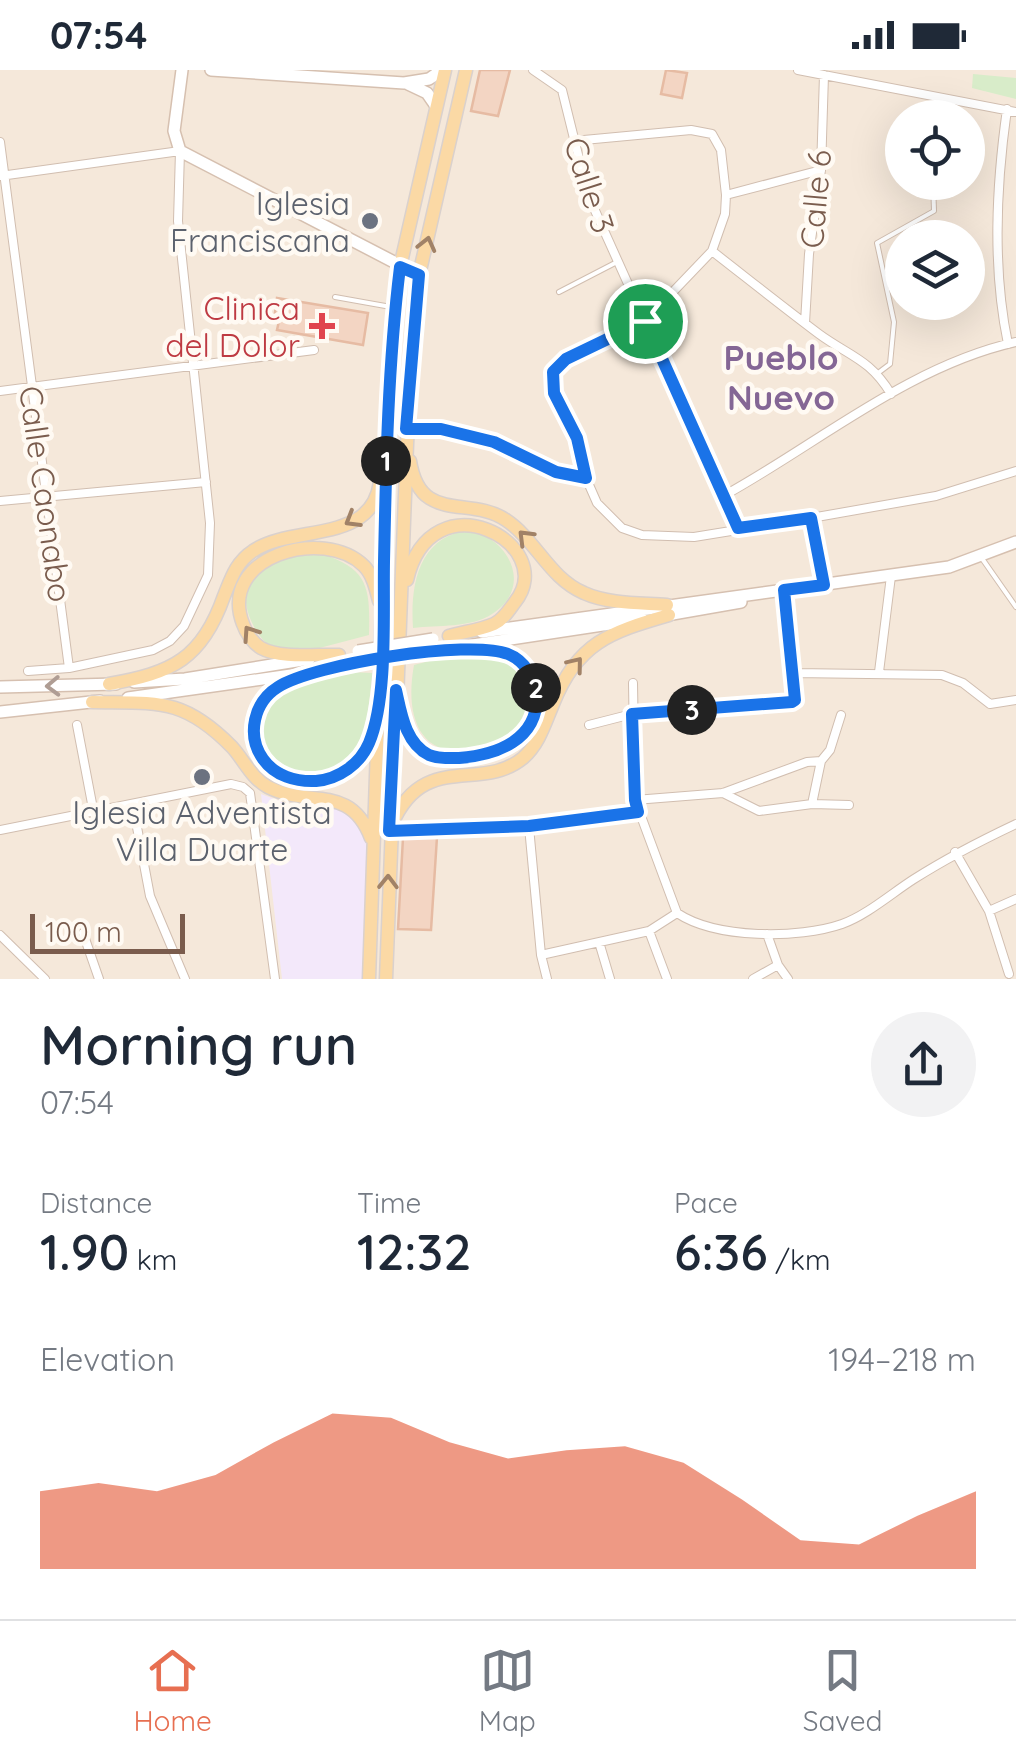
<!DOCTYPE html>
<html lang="en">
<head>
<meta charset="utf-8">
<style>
  body { margin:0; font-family:Quicksand,sans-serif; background:#f2f2f3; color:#1f2937; height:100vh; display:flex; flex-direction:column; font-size:38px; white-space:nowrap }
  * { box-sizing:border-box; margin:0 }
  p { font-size:32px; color:#747a83 }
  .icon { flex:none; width:55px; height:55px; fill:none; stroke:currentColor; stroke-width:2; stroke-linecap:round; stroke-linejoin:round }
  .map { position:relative; height:909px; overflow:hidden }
  .sheet { display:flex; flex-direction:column; background:#fff; flex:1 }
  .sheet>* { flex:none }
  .tools { position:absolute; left:885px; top:30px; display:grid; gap:20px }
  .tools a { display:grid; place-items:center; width:100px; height:100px; border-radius:50%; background:#fff; box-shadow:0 10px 40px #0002; font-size:50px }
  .scale { position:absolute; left:30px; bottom:25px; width:155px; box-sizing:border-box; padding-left:10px; border:5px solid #7a5c4d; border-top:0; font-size:28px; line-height:35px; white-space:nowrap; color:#7a5c4d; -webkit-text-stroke:8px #fffaf3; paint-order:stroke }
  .pin { position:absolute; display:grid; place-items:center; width:85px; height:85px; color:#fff; margin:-42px; border:5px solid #fff; border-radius:50%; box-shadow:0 2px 10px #0007 }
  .km { position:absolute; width:50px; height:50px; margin:-25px; border-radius:50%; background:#222; color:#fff; font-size:28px; line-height:50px; text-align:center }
  .round { display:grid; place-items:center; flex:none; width:105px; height:105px; border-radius:52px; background:#f2f2f3 }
  .overview { display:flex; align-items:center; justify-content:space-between; height:170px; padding:0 40px }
  h1 { font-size:55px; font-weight:600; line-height:75px }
  .stats { display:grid; grid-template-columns:repeat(3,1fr); gap:15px; height:170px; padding:10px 40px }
  .stats div { display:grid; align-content:center }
  .stats b { font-size:50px; font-weight:600 }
  .stats small { font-size:28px; font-weight:400 }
  .stats p { font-size:28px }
  .chart { height:280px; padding:20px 40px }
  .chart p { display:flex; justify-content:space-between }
  .chart svg { width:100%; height:180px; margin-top:10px; fill:#e76f51; opacity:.7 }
  .status { display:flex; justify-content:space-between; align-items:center; height:70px; padding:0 50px; background:#fff; direction:ltr }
  .status svg { height:28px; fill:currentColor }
  .menu { display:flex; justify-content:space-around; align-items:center; height:140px; border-top:2px solid #e0e1e3; background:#fff; font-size:28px; color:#747a83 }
  .menu a { display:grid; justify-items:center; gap:5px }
  .menu .selected { color:#e76f51 }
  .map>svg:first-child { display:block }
  .residential { fill:#f5e8da; fill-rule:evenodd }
  .education { fill:#f3e8fa }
  .green { fill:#d8ecc9 }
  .building { fill:#f3d5c3; stroke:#e6bba3; stroke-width:2.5 }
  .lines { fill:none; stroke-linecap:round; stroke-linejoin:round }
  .lane-casing { stroke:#d1beb0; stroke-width:6 }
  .street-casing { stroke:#d1beb0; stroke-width:10 }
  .secondary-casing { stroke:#d6c0b0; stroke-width:14 }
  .primary-casing { stroke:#dad1cd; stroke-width:15 }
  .lane { stroke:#fff; stroke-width:4 }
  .street { stroke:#fff; stroke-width:8 }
  .secondary { stroke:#fff; stroke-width:11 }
  .primary { stroke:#fbd9a5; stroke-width:12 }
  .secondary-bridge-casing { stroke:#d6c0b0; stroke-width:14; stroke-linecap:butt }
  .secondary-bridge { stroke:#fff; stroke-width:11 }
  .oneway { stroke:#a18267 }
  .oneway2 { stroke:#af9d94 }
  .route-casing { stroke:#fff; stroke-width:20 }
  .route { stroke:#1a73e8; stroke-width:12 }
  .worship-dot { fill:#6b7280; stroke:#fffaf3; stroke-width:4 }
  .health-dot { fill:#e0444e; stroke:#fffaf3; stroke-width:4 }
  .labels { text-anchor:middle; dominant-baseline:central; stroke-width:9; stroke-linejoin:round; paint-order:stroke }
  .street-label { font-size:32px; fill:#7a5c4d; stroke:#fffaf3 }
  .worship-label { font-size:32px; fill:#5b616d; stroke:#fffaf3; text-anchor:end }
  .health-label { font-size:32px; fill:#be3a42; stroke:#fffaf3; text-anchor:end }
  .neighbourhood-label { font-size:35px; font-weight:bold; fill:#846695; stroke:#fffaf3 }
</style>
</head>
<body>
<div class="status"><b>07:54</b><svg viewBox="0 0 49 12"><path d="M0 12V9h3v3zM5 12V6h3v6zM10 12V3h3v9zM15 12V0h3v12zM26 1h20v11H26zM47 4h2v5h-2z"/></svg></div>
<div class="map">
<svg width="1016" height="909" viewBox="0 0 1016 909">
  <rect width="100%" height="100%" fill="#fdf6ec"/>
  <path class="residential" d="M0 0H1016V909H0ZM902 48H968V112H902ZM902 168H968V232H902Z"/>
  <path class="education" d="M261 724 288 734 328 735 354 747 361 758 371 787 363 909H282Z"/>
  <path class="green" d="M973 4 1016 8V29L972 18Z
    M471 460C511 471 533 518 492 544 471 558 438 555 413 558 410 514 419 465 471 460Z
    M322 484C370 499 370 520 369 565L308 581 271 578C251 561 232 520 259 500 278 486 300 486 322 484Z
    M460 583C477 584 498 582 513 593 541 612 531 657 507 674 499 680 487 680 477 681 417 690 405 644 414 595Z
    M349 602 373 603C369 625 369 652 361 672 355 690 338 701 321 703 268 711 237 644 281 618 300 607 327 605 349 602Z"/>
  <path class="building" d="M480 0H510L498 46 471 41Z
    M666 0 687 3 682 28 661 24Z
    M277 228 368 243 363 275 277 260 279 251 274 250Z
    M437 767 431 860 398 859 403 768Z"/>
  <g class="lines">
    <g class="lane-casing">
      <path id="lane" d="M559 222 617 192
        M335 227 391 237
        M878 303 890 294 894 252 877 173 934 141 933 112
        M411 359C439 359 468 362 495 373 526 384 550 401 582 407
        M981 487 1016 537"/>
    </g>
    <g class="street-casing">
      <path id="street" d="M533 0 562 20 588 125 738 458
        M798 0 1016 42
        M1007 39C996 117 992 197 1008 274
        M573 71 691 60 712 64 721 80 726 125 725 144 712 181 645 251 566 289 553 302 554 323 577 368 586 408 597 433 622 458 642 465 694 467 811 448 936 426 1016 401
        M0 72 69 598
        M0 106 180 81 178 151 210 453 208 505 184 556 170 571 153 580 69 598 28 601
        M726 125 821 100
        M712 181C748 209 783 237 819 264 849 286 870 289 891 324
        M805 253 809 184 821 100 824 5
        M0 321 314 280
        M725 425C819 373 909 296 1016 272
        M0 431 206 412
        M811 448 824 515
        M879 602 891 506
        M794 603 942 605 963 613 990 634 1016 630
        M633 613 635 730 677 843
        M77 655 94 744
        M589 655 632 644 792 632 797 626 784 520
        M821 691 830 680 841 645
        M723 723 759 741 812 734 849 735
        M635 730 723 723 807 692 821 691 812 734
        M133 736 150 826 185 909
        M529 757 541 885 547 909
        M0 760 231 714 243 717 250 723 275 909
        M389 761 529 757 638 742
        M955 782 989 841 1009 904
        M989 841 1016 829
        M677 843C716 869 799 869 842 854 867 845 892 823 914 809 947 788 980 771 1016 754
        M649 861 667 909
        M83 863 99 909
        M767 864 778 895 788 909
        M0 865 45 909
        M599 872 610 909
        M541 885 649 861 677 843
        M753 909 778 895"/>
    </g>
    <g class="secondary-casing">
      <path id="secondary" d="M182 0 174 61 180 81 419 205
        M211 0 404 13 429 9 442 0
        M408 14 427 23 436 36
        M661 546 741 532
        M482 562 949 497 1016 472
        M433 581 642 549
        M134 612 185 609 309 589
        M0 617 116 614
        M128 628 298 604
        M0 642 100 631"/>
    </g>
    <g class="primary-casing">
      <path id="primary" d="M410 391C420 455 469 425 506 450 536 470 549 508 584 523 608 534 641 533 667 535
        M407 510C431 405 561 474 515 532 509 540 503 550 494 554 480 560 463 562 449 566
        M339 585C316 584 281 589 261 578 253 573 246 563 243 554 217 486 324 456 364 496 373 505 376 519 379 531
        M339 597C321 603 297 606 280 615 267 623 256 636 255 652 245 727 360 732 373 656
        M109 614C172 603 202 589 224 526 231 509 236 492 253 481 292 454 372 475 380 412
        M92 632C157 633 183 627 232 677 244 690 251 708 268 717 309 738 350 713 371 768
        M400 638C404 655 411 675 427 684 436 689 448 689 458 688 501 685 555 661 532 608 527 596 517 586 504 583 487 578 467 579 450 578
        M392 754C424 680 481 723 523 688 539 674 545 653 553 634 577 573 610 562 669 545
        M369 909 391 271 400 197 445 0
        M386 909 411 273 419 205 466 0"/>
    </g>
    <use href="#lane" class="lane"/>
    <use href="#street" class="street"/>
    <use href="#secondary" class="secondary"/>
    <use href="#primary" class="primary"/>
    <g class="secondary-bridge-casing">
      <path id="secondary-bridge" d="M358 581 433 569
        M357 593 433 581"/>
    </g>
    <use href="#secondary-bridge" class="secondary-bridge"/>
  </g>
  <defs><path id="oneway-chevron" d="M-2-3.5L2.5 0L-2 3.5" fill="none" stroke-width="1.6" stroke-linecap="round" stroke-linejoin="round" transform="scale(2.5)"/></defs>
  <g class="oneway">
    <use href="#oneway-chevron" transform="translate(427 174) rotate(-76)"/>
    <use href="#oneway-chevron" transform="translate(352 450) rotate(149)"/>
    <use href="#oneway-chevron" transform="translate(525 467) rotate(-135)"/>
    <use href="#oneway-chevron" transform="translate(250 563) rotate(-124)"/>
    <use href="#oneway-chevron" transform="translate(576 594) rotate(-51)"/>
    <use href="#oneway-chevron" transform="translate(388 812) rotate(-89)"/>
  </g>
  <use class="oneway2" href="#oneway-chevron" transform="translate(53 616) rotate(178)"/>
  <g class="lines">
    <g class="route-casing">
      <path id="route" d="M645 251 566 289 553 302 554 323 577 368 586 408 556 402 494 372 441 359H406L419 205 400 197C388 295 386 393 384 492 383 542 388 628 369 673 360 694 339 709 316 711 296 712 275 706 263 689 246 665 254 632 278 617 314 594 469 569 508 584 524 590 536 609 537 625 538 670 497 685 459 688 449 688 438 689 429 685 405 673 401 642 396 620L389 761 529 756 638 742 635 730 632 644 792 632 795 630 784 520 824 515 811 448 738 458 645 251"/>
    </g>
    <use href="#route" class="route"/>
  </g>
  <g class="worship-dot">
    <circle cx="370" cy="151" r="10"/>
    <circle cx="202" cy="707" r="10"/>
  </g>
  <path class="health-dot" d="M317 241h10v10h10v10h-10v10h-10v-10h-10v-10h10z"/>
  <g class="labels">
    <g class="street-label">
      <text transform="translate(590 115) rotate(72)">Calle 3</text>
      <text transform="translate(815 129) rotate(-85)">Calle 6</text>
      <text transform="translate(46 424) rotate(82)">Calle Caonabo</text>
    </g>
    <g class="worship-label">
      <text x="350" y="133">Iglesia<tspan x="350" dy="37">Franciscana</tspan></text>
      <text x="202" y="742" text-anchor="middle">Iglesia Adventista<tspan x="202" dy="37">Villa Duarte</tspan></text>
    </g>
    <g class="health-label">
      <text x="300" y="238">Clinica<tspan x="300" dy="37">del Dolor</tspan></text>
    </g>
    <g class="neighbourhood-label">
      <text x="781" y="287">Pueblo<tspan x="781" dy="40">Nuevo</tspan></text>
    </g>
  </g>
</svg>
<div class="tools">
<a><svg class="icon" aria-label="locate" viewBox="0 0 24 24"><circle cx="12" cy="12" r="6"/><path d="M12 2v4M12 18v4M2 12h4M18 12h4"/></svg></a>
<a><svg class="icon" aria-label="layers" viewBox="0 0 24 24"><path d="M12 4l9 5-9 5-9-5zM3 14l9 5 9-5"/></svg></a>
</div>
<div class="scale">100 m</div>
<div class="pin" style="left:645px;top:251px;background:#1e9e55"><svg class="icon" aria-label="arrive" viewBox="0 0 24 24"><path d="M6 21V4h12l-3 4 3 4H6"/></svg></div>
<b class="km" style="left:386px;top:391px">1</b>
<b class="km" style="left:536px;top:618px">2</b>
<b class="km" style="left:692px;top:640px">3</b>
</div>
<section class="sheet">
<div class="overview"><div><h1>Morning run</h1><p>07:54</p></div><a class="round"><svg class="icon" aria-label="share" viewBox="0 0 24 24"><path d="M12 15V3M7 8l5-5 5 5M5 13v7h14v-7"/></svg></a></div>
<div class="stats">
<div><p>Distance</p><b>1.90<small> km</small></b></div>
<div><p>Time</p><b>12:32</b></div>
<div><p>Pace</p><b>6:36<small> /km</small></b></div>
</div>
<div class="chart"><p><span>Elevation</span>194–218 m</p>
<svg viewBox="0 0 160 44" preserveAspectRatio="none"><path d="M0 44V25L10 23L20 25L30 21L40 13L50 6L60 7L70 13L80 17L90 15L100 14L110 18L120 27L130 37L140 38L150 31L160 25V44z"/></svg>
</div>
</section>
<nav class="menu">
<a class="selected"><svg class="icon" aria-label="home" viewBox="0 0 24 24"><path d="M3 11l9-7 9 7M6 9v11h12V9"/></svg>Home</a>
<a><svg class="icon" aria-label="map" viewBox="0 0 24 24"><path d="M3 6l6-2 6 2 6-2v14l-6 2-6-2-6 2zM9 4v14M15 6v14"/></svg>Map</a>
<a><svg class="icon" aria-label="saved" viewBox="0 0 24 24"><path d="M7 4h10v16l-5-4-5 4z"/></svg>Saved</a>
</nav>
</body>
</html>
